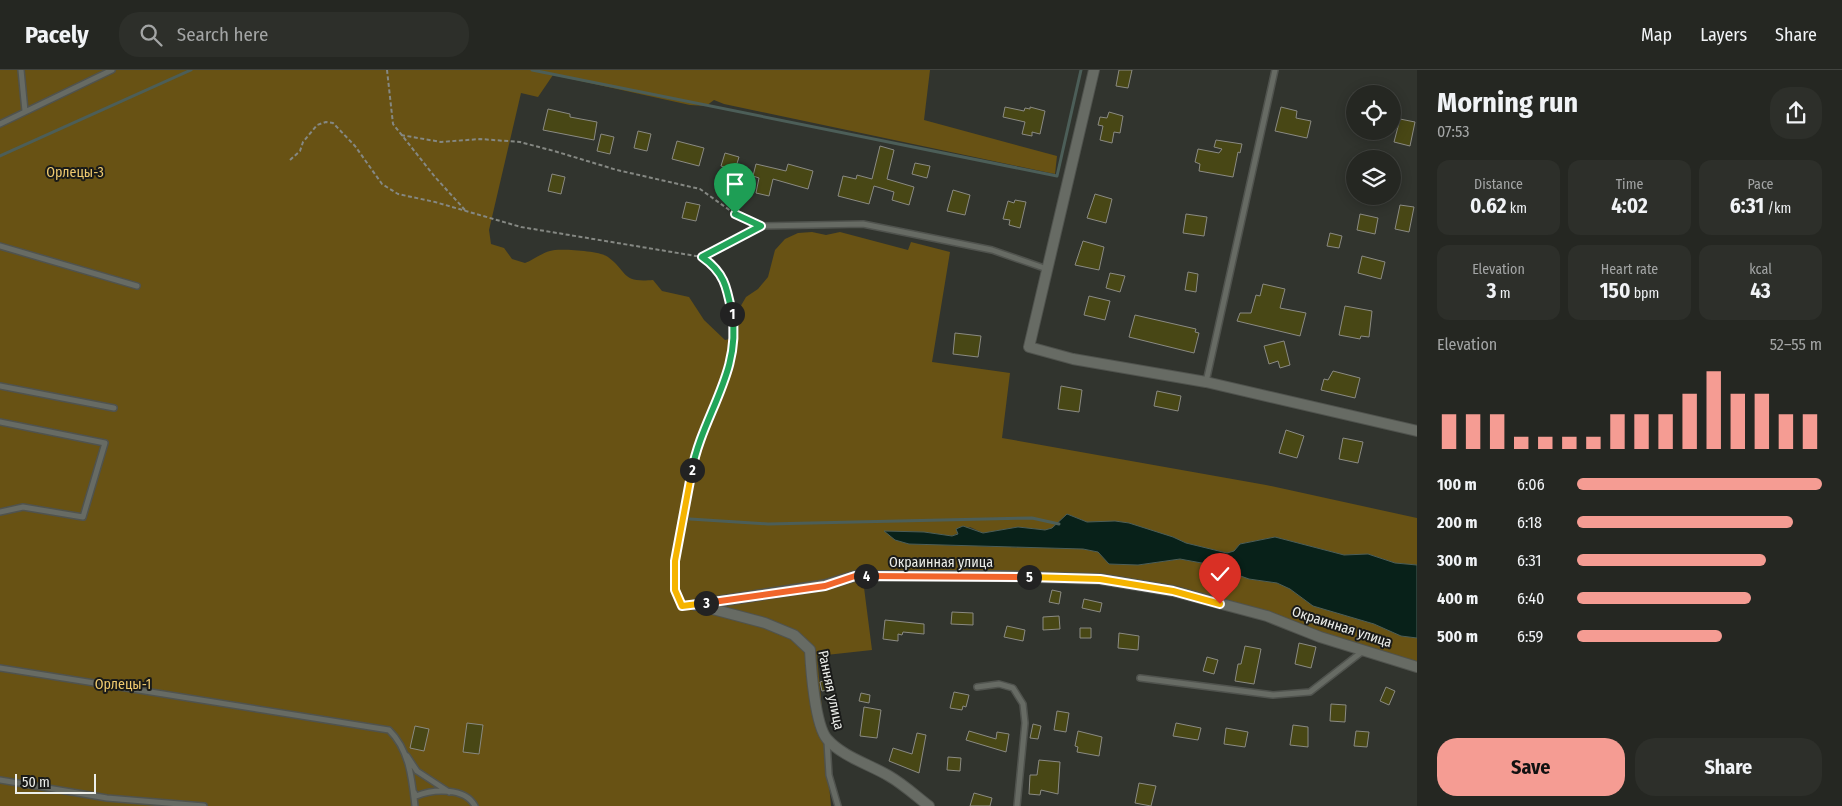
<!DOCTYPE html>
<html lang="en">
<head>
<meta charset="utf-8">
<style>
  body { margin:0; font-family:"Fira Sans Condensed",sans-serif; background:#2d2f2a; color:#f1f3f6; height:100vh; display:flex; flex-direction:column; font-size:19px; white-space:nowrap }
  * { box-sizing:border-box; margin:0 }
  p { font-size:16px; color:#a3a5a5 }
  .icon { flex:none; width:28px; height:28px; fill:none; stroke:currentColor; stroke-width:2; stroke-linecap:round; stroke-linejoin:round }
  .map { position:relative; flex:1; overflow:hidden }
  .panel { display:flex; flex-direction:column; background:#252722; width:425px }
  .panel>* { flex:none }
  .controls { position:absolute; left:1346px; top:15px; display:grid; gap:10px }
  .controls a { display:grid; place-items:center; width:55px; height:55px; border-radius:50%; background:#252722; box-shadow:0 2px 12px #0003,0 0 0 1px #424440; font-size:25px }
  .scale { position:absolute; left:15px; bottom:12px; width:81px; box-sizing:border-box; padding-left:5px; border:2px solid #eceeea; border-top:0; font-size:14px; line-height:18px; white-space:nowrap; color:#eceeea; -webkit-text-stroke:4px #1a1b19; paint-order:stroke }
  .pin { position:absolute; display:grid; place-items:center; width:42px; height:42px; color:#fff; margin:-51px -21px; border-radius:50% 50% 50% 0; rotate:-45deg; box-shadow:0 0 5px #0007 }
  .pin .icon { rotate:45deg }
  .km { position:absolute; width:25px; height:25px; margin:-12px; border-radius:50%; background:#222; color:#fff; font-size:14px; line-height:25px; text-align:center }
  .round { display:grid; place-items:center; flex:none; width:52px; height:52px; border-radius:20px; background:#2d2f2a }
  .headline { display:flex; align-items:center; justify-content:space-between; height:85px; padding:0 20px }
  h1 { font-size:28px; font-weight:700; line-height:38px }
  .stats { display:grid; grid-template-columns:repeat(3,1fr); gap:8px; height:85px; padding:5px 20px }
  .stats div { display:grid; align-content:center; border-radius:12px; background:#2d2f2a; text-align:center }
  .stats b { font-size:21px; font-weight:700 }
  .stats small { font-size:14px; font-weight:400 }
  .stats p { font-size:14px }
  .chart { height:140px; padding:10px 20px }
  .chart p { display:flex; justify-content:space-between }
  .chart svg { width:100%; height:90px; margin-top:5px; stroke:#f59c93; stroke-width:6 }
  .primary-button { display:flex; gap:10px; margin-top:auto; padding:10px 20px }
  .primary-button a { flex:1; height:58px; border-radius:20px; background:#f59c93; color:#111; font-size:20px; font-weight:700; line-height:58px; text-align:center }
  .primary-button a+a { background:#2d2f2a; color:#f1f3f6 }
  ul { padding:0 20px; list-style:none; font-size:16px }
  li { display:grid; grid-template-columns:80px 60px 1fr; align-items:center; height:38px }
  li i { height:12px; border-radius:6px; background:#f59c93 }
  header { display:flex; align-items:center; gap:30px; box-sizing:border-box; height:70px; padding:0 25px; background:#252722; border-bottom:1px solid #424440 }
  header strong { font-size:24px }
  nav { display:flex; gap:28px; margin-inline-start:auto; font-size:18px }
  .search { width:350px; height:45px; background:#2d2f2a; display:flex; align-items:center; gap:12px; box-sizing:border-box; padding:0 18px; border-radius:20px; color:#a3a5a5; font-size:19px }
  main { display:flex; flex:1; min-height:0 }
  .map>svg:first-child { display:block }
  .green { fill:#685214 }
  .water { fill:#082119; stroke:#4c5e58 }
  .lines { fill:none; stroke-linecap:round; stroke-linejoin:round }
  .stream { stroke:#4c5e58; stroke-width:3 }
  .building { fill:#484715; stroke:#8a8a83 }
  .service-casing { stroke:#50534e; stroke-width:8 }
  .minor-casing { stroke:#50534e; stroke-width:12 }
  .path { stroke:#858883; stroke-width:2; stroke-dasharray:4 2.5; stroke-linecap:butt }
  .service { stroke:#676b64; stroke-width:5 }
  .minor { stroke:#676b64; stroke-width:10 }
  .split-1-casing { stroke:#fff; stroke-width:10 }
  .split-2-casing { stroke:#fff; stroke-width:10 }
  .split-3-casing { stroke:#fff; stroke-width:10 }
  .split-4-casing { stroke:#fff; stroke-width:10 }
  .split-5-casing { stroke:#fff; stroke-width:10 }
  .split-6-casing { stroke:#fff; stroke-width:10 }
  .split-1 { stroke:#22a559; stroke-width:6 }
  .split-2 { stroke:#22a559; stroke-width:6 }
  .split-3 { stroke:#f5b400; stroke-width:6 }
  .split-4 { stroke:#f0652b; stroke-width:6 }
  .split-5 { stroke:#f0652b; stroke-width:6 }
  .split-6 { stroke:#f5b400; stroke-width:6 }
  .labels { text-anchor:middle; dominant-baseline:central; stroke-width:4; stroke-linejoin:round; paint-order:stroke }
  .park-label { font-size:14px; fill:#efca6f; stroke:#1a1b19 }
  .street-label { font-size:14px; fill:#eceeea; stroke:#1a1b19 }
</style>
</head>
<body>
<header>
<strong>Pacely</strong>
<div class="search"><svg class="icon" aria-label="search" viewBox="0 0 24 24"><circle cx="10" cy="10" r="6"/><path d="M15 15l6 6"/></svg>Search here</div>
<nav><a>Map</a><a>Layers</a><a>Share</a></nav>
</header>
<main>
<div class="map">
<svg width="1417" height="736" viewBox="0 0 1417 736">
  <rect width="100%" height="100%" fill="#31342e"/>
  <path class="green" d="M0 0H930L924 50 1057 86 1055 104 724 34 714 30 706 36 690 35 553 5 538 27 521 23 489 160 491 174 504 178 512 189 525 193C533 190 542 183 550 181 558 178 601 181 608 187 628 202 621 213 653 210L662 221 689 227 704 250 725 270 738 267 739 239 746 227 758 219 768 207 775 180 785 169 798 163 812 162 826 165 840 162 908 180 911 172 950 182 932 292 1010 303 1002 368 1266 415 1417 448V495L1395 493 1368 484 1344 485 1275 467 1240 474 1234 481 1227 483 1186 473 1173 467 1115 451 1087 452 1067 444 1052 458 1045 460 1018 457 983 463 970 457 952 466 924 462 885 461 895 470 909 474 1083 479 1098 482 1109 494 1138 495 1180 489 1207 494 1249 509 1277 513 1290 519 1313 536 1374 554 1401 566 1417 568V594L1177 516 1100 506 862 502 872 580 817 586 831 736H0Z"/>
  <path class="water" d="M1067 444 1087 452 1115 451 1129 453 1173 467 1186 473 1227 483 1234 481 1240 474 1275 467 1344 485 1368 484 1395 493 1417 495V568L1401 566 1374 554 1313 536 1290 519 1277 513 1249 509 1207 494 1180 489 1138 495 1109 494 1098 482 1083 479 909 474 895 470 884 461 924 462 952 466 958 464 956 459 963 456 983 463 1018 457 1045 460 1052 458Z"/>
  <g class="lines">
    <path class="stream" d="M532 0 1057 106 1081 0
      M0 86 191 0
      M690 449 768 454 1032 448 1059 454"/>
  </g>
  <path class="building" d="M1119 0H1132L1128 18 1116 16Z
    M1005 37 1024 41 1025 38 1030 39V37L1045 41 1040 64 1032 62V66L1022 64 1025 52 1003 47Z
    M1281 37 1297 41 1296 48 1311 51 1307 68 1275 61Z
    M548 39 570 44V47L597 52 594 70 543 60Z
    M1109 42 1123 46 1120 63 1114 62 1112 73 1100 70 1103 56 1098 55 1100 47 1107 48Z
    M1400 49 1415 52 1410 76 1394 72Z
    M638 61 651 64 647 81 634 78Z
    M601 64 614 67 610 84 597 81Z
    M1216 70 1242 74 1240 83 1238 82 1233 107 1199 101 1200 94 1195 92 1198 79 1219 83 1222 79 1214 77Z
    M677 71 704 78 699 96 672 89Z
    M880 76 894 80 887 109 914 117 909 135 892 130 894 122 874 116 869 134 838 126 843 106 856 109 857 105 872 109Z
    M725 83 739 87 735 100 721 96Z
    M915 93 930 96 927 108 912 104Z
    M756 94 786 101 788 94 813 101 808 119 773 109 769 126 756 123 759 108 753 106Z
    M552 104 565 107 561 124 548 121Z
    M953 120 970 125 965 145 947 141Z
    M1095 124 1112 129 1106 153 1087 148Z
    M1015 130 1026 132 1020 158 1009 155 1010 150 1003 149 1008 131 1014 133Z
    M686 132 700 135 696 151 682 148Z
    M1400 135 1414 137 1409 162 1395 159Z
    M1186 144 1207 147 1204 166 1183 163Z
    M1360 144 1378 148 1375 164 1357 160Z
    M1330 163 1342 166 1339 178 1327 176Z
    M1083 171 1104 177 1099 200 1075 195Z
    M1362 186 1385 192 1381 209 1358 203Z
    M1188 202 1198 204 1196 222 1185 220Z
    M1110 203 1125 206 1120 222 1106 218Z
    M1263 214 1285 219 1280 238 1306 243 1300 266 1237 251 1240 243H1251L1256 225 1260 226Z
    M1089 226 1110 231 1105 250 1084 245Z
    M1345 236 1372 241 1369 267 1361 266 1360 269 1339 265Z
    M1135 245 1196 259 1195 262 1199 263 1194 283 1129 267Z
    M955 263 981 266 978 287 953 284Z
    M1284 271 1290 295 1280 298 1278 291 1269 294 1264 276Z
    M1333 301 1360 308 1355 328 1321 320 1324 309 1328 310Z
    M1061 316 1082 320 1079 342 1058 339Z
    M1157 321 1181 326 1178 341 1154 336Z
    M1286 360 1304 366 1297 388 1279 383Z
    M1343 368 1363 372 1358 393 1339 389Z
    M1052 520 1061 522 1059 534 1049 532Z
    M1084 529 1102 533 1100 542 1082 538Z
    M952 542 973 543V555L951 554Z
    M1059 546 1060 559 1043 560V547Z
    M885 550 924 554V564L903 562 902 565 898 564V571L883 569Z
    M1007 556 1025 560 1023 571 1004 567Z
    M1080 558H1091V568H1080Z
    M1119 563 1139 566 1138 580 1118 578Z
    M1299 573 1316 577 1311 598 1295 594Z
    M1245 576 1261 579 1254 614 1235 611 1238 594H1241Z
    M1207 587 1218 590 1214 604 1203 601Z
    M831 609 833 619 822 621 820 612Z
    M1386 617 1395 621 1389 635 1380 631Z
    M954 622 969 625 966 637 963 636 962 640 950 638Z
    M861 623 870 625 869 633 859 631Z
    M1331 634 1346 635 1345 652 1330 651Z
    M864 637 881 640 877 668 860 666Z
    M1057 641 1069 643 1066 662 1054 660Z
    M467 653 483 655 479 684 463 682Z
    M1176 653 1201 658 1198 670 1173 666Z
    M1033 654 1041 656 1038 669 1030 668Z
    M1293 655 1308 657V677L1290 675Z
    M415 656 429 659 424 681 410 678Z
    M1226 658 1248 662 1245 677 1224 674Z
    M969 661 996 669 997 662 1009 664 1006 682 966 670Z
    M1078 661 1102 667 1099 686 1077 682 1078 677 1075 676Z
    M1356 661 1369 662 1367 677 1354 676Z
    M917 663 926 665 919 703 889 691 893 678 912 684Z
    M948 687 961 688 960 701 947 700Z
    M1039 690 1060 692 1058 724 1041 720 1040 725 1029 724 1030 705H1037Z
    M1139 713 1156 716 1151 736 1135 733Z
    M974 723 992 728 990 736H970Z"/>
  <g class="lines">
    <g class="service-casing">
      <path id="service" d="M21 0 25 41
        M0 54 112 0
        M761 156 863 154 992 180 1047 199
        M0 176 137 216
        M1206 312 1275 0
        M0 316 114 338
        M0 352 105 373 83 447 23 437 0 442
        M0 598 389 660C409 679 412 709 415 736
        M1140 608 1273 625 1310 622 1363 581
        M977 617 999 614 1013 618 1023 634 1025 653 1017 736
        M827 672 829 705 838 736
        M407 686 417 701 449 722
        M0 710 107 728 204 736
        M414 722 416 726C433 719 465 717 475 736"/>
    </g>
    <g class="minor-casing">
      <path id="minor" d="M1094 0 1029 277 1073 289 1206 312 1417 361
        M695 535 825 515 855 506H1000L1100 509 1173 521 1267 546 1320 567 1417 597
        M701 536 765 553 794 565 810 580C811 599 815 655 827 669 843 687 869 694 889 706 903 714 916 726 929 736"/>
    </g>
    <path class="path" d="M387 0 393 54 435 107 465 140
      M401 65 441 72 480 69 520 72 554 81 617 100 700 119 735 144 754 153
      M290 90 300 81 303 72 317 55 326 52 333 53 355 76 382 114 398 124 435 132 521 157 702 187 714 195 727 214 733 248 732 284 724 315 696 380 675 491V520L682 536H685
      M702 187 755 159"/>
    <use href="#service" class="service"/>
    <use href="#minor" class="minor"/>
  </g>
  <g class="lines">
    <g class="split-1-casing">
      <path id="split-1" d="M732 244C727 218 725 203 702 187L761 156 735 144"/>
    </g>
    <g class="split-2-casing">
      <path id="split-2" d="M692 400C702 346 742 301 732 244"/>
    </g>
    <g class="split-3-casing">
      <path id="split-3" d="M692 400 675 491V520L682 536 706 533"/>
    </g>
    <g class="split-4-casing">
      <path id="split-4" d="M706 533 825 516 855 506H866"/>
    </g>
    <g class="split-5-casing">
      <path id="split-5" d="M866 506 1029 507"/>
    </g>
    <g class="split-6-casing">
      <path id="split-6" d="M1029 507 1100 509 1173 521 1220 534"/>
    </g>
    <use href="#split-1" class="split-1"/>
    <use href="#split-2" class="split-2"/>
    <use href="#split-3" class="split-3"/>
    <use href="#split-4" class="split-4"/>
    <use href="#split-5" class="split-5"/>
    <use href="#split-6" class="split-6"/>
  </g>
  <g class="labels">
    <g class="park-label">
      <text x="75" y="102">Орлецы-3</text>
      <text x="123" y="614">Орлецы-1</text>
    </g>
    <g class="street-label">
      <text x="941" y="492">Окраинная улица</text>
      <text transform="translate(1342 557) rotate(18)">Окраинная улица</text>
      <text transform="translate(831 620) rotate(78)">Ранняя улица</text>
    </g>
  </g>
</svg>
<div class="controls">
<a><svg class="icon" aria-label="locate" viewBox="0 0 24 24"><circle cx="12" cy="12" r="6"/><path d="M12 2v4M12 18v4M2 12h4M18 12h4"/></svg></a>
<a><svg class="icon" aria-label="layers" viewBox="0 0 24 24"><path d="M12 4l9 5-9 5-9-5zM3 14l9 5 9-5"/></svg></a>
</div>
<div class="scale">50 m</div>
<div class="pin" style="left:735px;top:144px;background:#1e9e55"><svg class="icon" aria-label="arrive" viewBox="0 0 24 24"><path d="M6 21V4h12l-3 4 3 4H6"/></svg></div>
<div class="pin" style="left:1220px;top:534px;background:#d93025"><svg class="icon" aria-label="check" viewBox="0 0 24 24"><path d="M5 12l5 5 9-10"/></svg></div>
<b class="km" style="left:732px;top:244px">1</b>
<b class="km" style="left:692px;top:400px">2</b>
<b class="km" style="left:706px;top:533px">3</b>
<b class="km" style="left:866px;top:506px">4</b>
<b class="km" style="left:1029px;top:507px">5</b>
</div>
<section class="panel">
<div class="headline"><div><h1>Morning run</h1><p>07:53</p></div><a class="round"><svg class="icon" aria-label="share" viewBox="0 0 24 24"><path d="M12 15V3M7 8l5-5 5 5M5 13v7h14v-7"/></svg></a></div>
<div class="stats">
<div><p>Distance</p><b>0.62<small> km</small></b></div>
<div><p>Time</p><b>4:02</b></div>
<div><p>Pace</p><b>6:31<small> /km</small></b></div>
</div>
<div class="stats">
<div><p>Elevation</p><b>3<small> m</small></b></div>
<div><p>Heart rate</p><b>150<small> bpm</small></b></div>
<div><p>kcal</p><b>43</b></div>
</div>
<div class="chart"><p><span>Elevation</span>52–55 m</p>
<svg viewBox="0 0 160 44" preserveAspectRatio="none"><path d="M5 44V27M15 44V27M25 44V27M35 44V38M45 44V38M55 44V38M65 44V38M75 44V27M85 44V27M95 44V27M105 44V17M115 44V6M125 44V17M135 44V17M145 44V27M155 44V27"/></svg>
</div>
<ul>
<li><b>100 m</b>6:06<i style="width:100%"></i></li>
<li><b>200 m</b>6:18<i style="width:88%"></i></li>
<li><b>300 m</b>6:31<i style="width:77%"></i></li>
<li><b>400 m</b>6:40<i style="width:71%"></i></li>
<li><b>500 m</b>6:59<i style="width:59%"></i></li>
</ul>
<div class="primary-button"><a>Save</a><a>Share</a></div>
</section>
</main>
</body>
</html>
